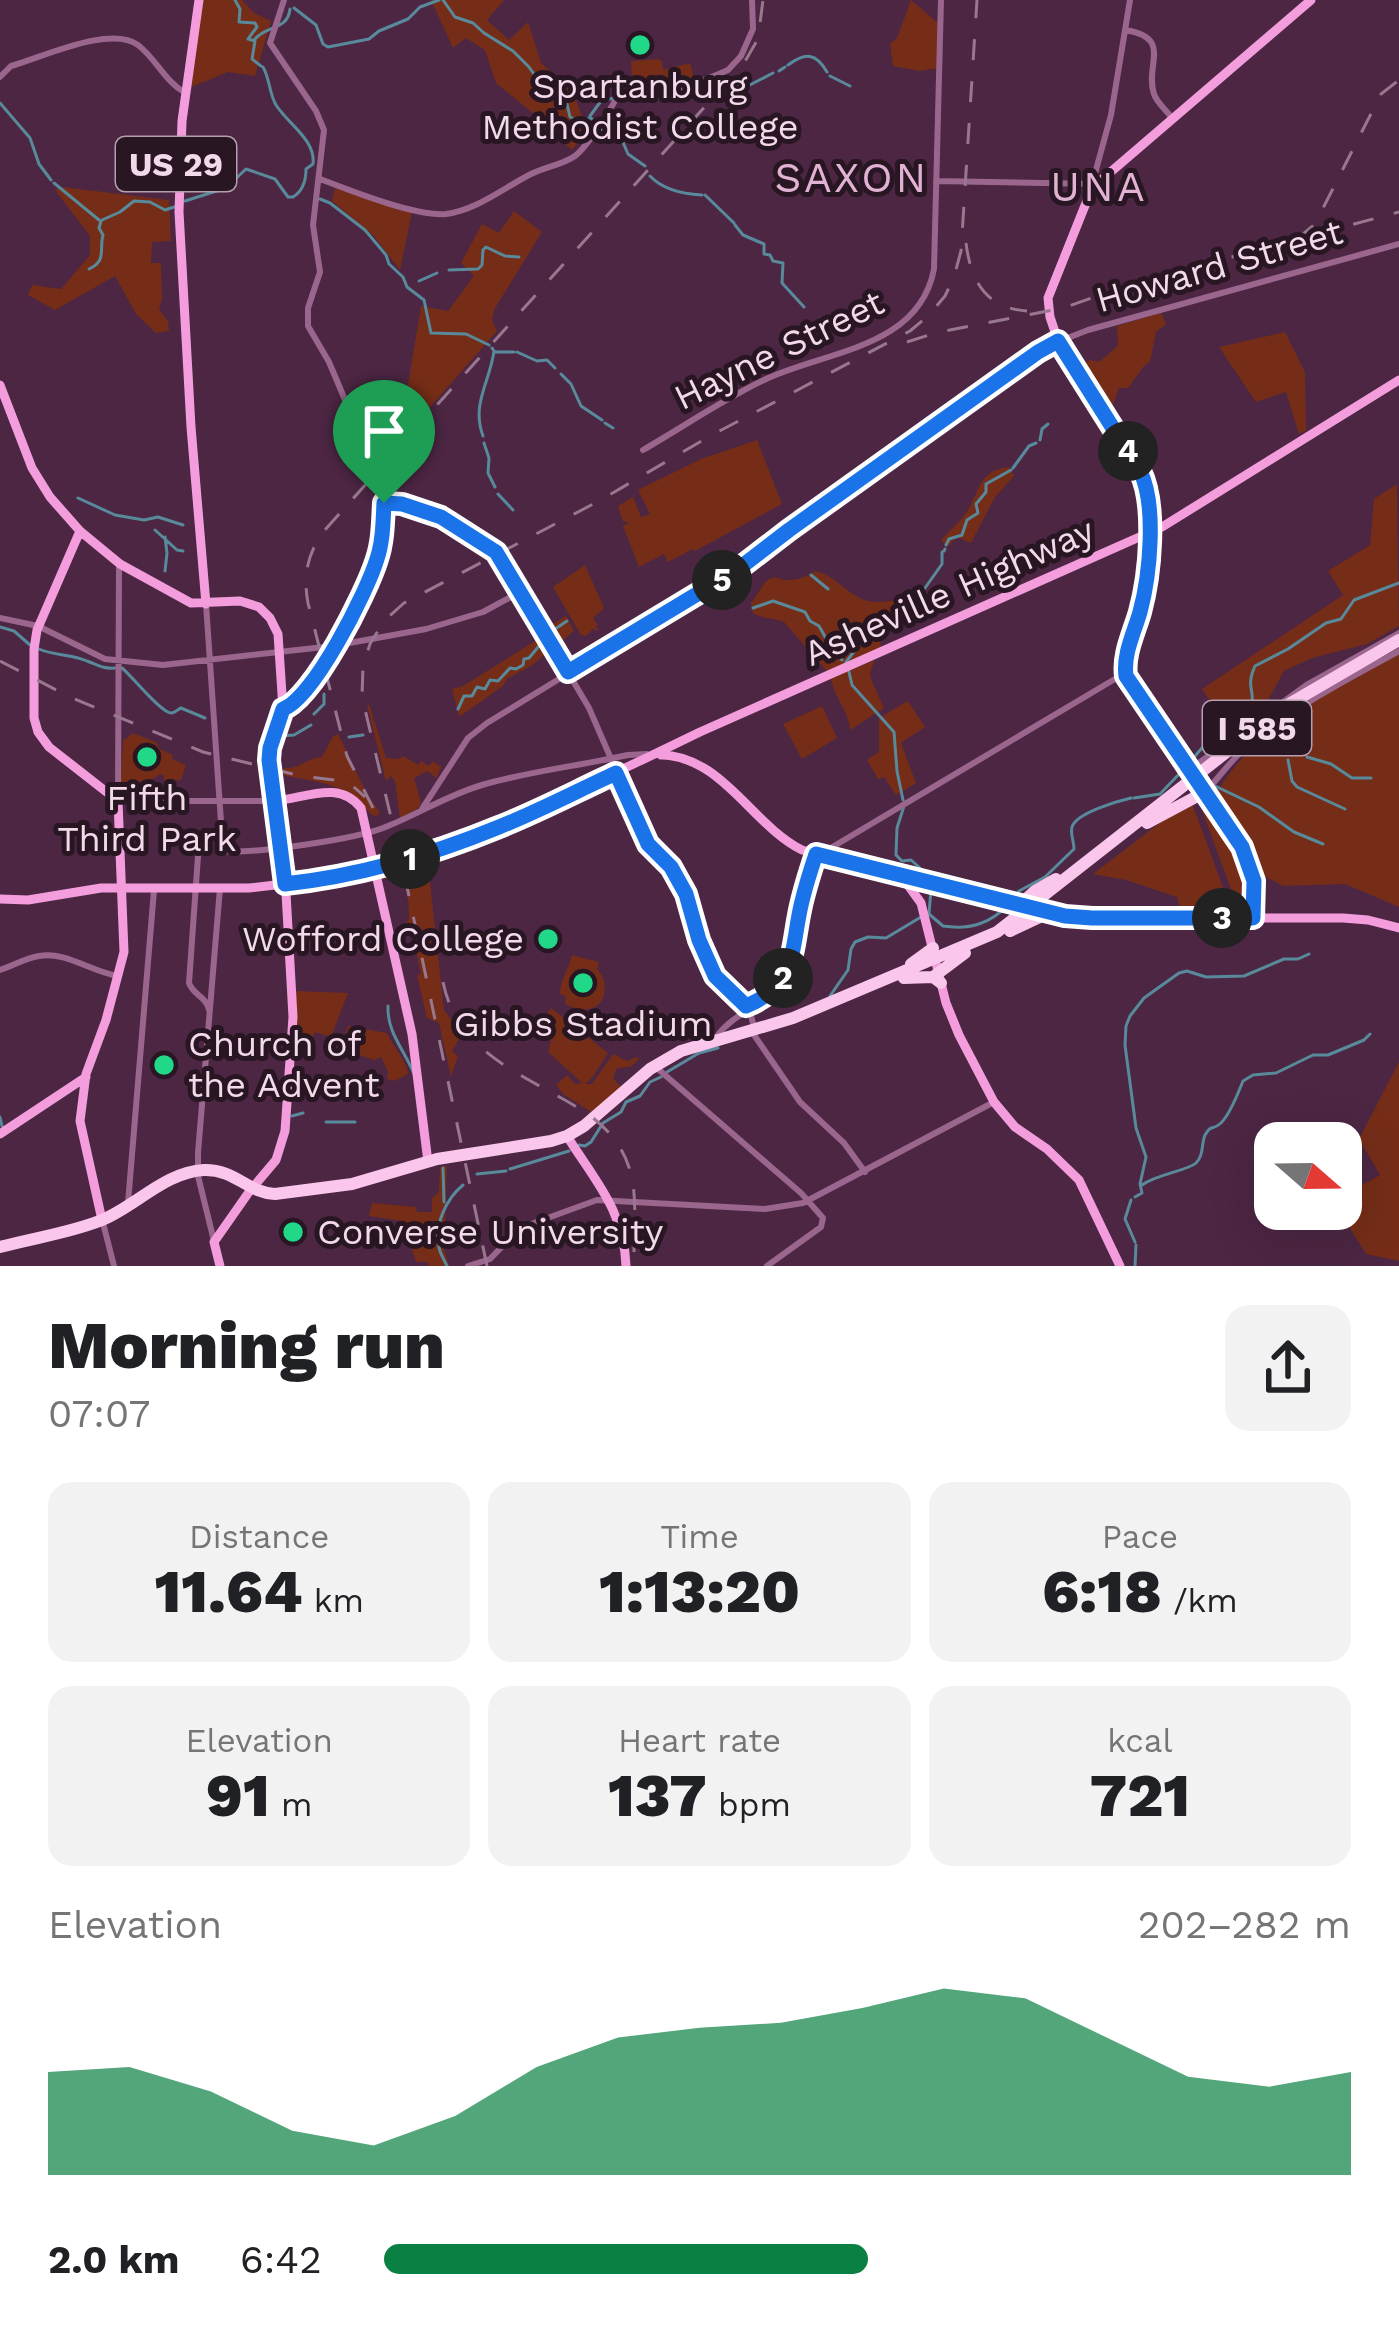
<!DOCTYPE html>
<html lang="en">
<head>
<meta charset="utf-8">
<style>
  body { margin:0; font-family:"Work Sans",sans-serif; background:#f2f2f2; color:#202124; height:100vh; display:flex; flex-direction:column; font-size:45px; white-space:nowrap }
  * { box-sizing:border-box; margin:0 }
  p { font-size:39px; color:#757577 }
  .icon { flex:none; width:66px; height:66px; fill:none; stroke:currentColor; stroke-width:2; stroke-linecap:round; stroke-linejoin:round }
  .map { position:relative; height:1266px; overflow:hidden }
  .panel { display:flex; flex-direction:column; background:#fff; flex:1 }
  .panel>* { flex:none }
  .needle { width:78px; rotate:110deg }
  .buttons { position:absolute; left:1254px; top:1122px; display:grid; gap:24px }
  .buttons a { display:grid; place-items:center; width:108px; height:108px; border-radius:24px; background:#fff; box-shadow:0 12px 48px #0002; font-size:60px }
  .pin { position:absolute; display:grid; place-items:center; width:102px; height:102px; color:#fff; margin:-123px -51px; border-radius:50% 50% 50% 0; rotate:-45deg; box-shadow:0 0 12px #0007 }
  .pin .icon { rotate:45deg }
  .km { position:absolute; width:60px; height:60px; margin:-30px; border-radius:50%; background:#222; color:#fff; font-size:33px; line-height:60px; text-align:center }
  .round { display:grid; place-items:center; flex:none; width:126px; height:126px; border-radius:24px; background:#f2f2f2 }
  .headline { display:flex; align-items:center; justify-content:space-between; height:204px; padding:0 48px }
  h1 { font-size:66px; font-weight:800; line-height:90px }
  .figures { display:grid; grid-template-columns:repeat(3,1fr); gap:18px; height:204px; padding:12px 48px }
  .figures div { display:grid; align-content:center; border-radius:24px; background:#f2f2f2; text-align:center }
  .figures b { font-size:60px; font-weight:800 }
  .figures small { font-size:33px; font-weight:400 }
  .figures p { font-size:33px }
  .chart { height:336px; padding:24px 48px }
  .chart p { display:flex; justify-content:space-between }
  .chart svg { width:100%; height:216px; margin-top:12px; fill:#0b8043; opacity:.7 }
  ul { padding:0 48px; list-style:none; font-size:39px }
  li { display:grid; grid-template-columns:192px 144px 1fr; align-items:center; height:90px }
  li i { height:30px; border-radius:15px; background:#0b8043 }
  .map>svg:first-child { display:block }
  .green { fill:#752d18 }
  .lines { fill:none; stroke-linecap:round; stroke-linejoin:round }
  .stream { stroke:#588a9c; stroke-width:3 }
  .minor { stroke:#9b668d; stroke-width:6 }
  .major { stroke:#f49ddd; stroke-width:9 }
  .highway { stroke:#fbc6ec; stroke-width:12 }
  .rail { stroke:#98788f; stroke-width:3; stroke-dasharray:21 21; stroke-linecap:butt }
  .route-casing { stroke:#fff; stroke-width:24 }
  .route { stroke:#1a73e8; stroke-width:15 }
  .poi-dot { fill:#20d887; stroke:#281723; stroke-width:4.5 }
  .labels { text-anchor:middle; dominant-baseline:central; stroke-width:10; stroke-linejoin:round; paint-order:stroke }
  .shield { fill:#281723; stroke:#b6a0af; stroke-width:3 }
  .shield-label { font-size:33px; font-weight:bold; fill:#f3daeb }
  .poi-label { font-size:36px; fill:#f3daeb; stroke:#281723 }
  .street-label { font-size:36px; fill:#f3daeb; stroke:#281723 }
  .quarter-label { font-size:42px; letter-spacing:3px; fill:#e2b2d4; stroke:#281723 }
</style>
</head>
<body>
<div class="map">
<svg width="1399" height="1266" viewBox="0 0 1399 1266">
  <rect width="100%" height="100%" fill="#4c2643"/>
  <path class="green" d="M202 0H242L254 13 271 21 255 76 228 72 189 88Z
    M431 0H504L487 20 509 40 528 22 541 63 573 91 587 132 572 150 535 115 496 83 485 50 466 38 453 48Z
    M911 0 939 24V68L918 71 893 66 890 44 897 38Z
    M658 59 662 61 663 70 690 63 695 81 668 87 663 73 664 91 640 90 632 79 631 61Z
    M62 187 169 200 171 241 152 242 151 263H161L162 299 159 309 168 321 169 331 156 333 136 314 115 276 55 310 28 295 32 285 61 289 90 255V236L55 190Z
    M335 188 412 212 400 270 373 235 332 201Z
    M514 211 542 232 494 310 492 320 497 331 403 438 401 427 421 306 448 311 474 276 461 263 482 224 499 233Z
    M1161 313 1166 324 1156 332 1150 362 1144 366 1128 388H1119L1109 416 1078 366 1090 360 1099 362 1118 346 1117 326Z
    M1285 332 1305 372 1306 430 1299 434 1286 392 1256 402 1219 347Z
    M757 440 782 504 695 551 693 549 668 562 664 554 639 567 623 526 629 523 623 521 618 506 633 497 641 517 650 514 638 490 701 459Z
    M1009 467 1014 476 995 497 971 543 957 537 947 547 941 540C948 532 956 525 963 517 981 494 975 471 1009 467Z
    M1397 484 1399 626 1367 644 1312 658 1284 671 1261 713 1234 735 1202 689 1343 595 1328 571 1370 545 1374 499Z
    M585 565 604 608 593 618 598 625 595 628 600 629 595 631 594 628 586 636 581 635 553 587Z
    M815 571C836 575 848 596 868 601 881 604 896 598 909 602L911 611 885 630 880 637 881 648 827 671 784 622C773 617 764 620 753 613L751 603 766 581 774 577C788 583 803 579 815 571Z
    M566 616 574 631 531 666 508 678 503 686 459 717 452 689 463 686 543 636 541 631Z
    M1399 651V907L1345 884 1283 886 1260 874 1238 828 1216 794C1256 725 1331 688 1399 651Z
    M875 660 870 672 871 679 884 708 850 730C849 711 834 698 831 678Z
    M908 701 925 727 901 743 916 783 896 795 884 777 878 779 867 760 879 752V718Z
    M369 704 386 758 399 759 403 756 418 765 421 761 429 766 433 761 441 767 437 778 427 771 414 778 421 803 417 809 400 818 395 781 391 776 386 781 367 705Z
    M822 706 837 738 802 759 783 724Z
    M133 733 156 742 160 749 173 755 172 759 186 765 181 780 164 781V776L161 774 146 783 132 780 129 799H123L120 796 123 741Z
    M338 734 366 792 380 813 376 816 372 815C341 781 325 784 282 775L284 768C300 769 306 758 322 757L333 736Z
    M1206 798 1234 840 1250 874V911H1239L1198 799Z
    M1192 803 1232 912 1181 911 1177 897 1126 880 1093 874 1165 819Z
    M419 865 430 883 444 1010 462 1034 452 1051 458 1056 451 1077 439 1023 427 1018 417 975 421 974 412 931 398 933 409 919 407 868Z
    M572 955 599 962 597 969C610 982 607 1009 586 1009L584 1012 565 1004 566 996 560 994C560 979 569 970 572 955Z
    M296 991 348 993 331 1037 315 1032 306 1051 295 1046Z
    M551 1008 608 1053 592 1078 585 1084H592L613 1054 627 1061 637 1057 639 1059 630 1067 617 1068 613 1078 621 1087 593 1113 563 1094 556 1085 567 1075 575 1084 582 1083 548 1052 551 1041 537 1027Z
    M348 1026 387 1033C393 1047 407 1060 408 1074L395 1081 387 1079 388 1072 381 1057 374 1060 340 1048Z
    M1399 1062V1261L1366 1254 1338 1209H1341V1197L1380 1175 1359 1139Z
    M447 1166 444 1248 449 1266H429L428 1262H416L402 1221 369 1216 372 1203 416 1207 417 1212H432V1198L439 1192 440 1167Z"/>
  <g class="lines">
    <path class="stream" d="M235 0 240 9 239 22 255 23 257 27 248 39 255 41 252 59 261 66
      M443 0 455 17 473 23 484 33 513 51 529 67 548 94 567 104 570 117 579 121 591 118 596 124
      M294 8 316 25 323 44 328 47 369 39 379 31 408 19 420 7 439 0
      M255 39C267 25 288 30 290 9
      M788 65C806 52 816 53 827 72
      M779 71 785 67
      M830 76 850 86
      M733 85 746 87 773 73
      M671 97H680L693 89 724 81
      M0 103 30 138 39 164 51 180
      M590 116 601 101 614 98
      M599 128 622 140 628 154 645 166
      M650 176C663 190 683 194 702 195
      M54 183 99 220
      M705 195 734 223
      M320 199 330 203 365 230 386 255 389 264 403 277 407 287 424 300 431 333 466 334 489 345
      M185 201 226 188 246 169 275 179 288 197H293C303 191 306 180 306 169L313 164C316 140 288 124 276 105 269 93 270 79 263 67
      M102 220 120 212 134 201 150 202 165 210 174 207
      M735 225 743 235 764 244V254L770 255 773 261 783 263 782 283 804 307
      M89 269C107 261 99 250 103 235L99 228 101 221
      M449 270 478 269 482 265 483 250 486 247 505 256 519 257
      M419 281 437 273
      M496 352H514
      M517 352 537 361 547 360 555 368
      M561 374 571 384 581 406 602 420
      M605 423 613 428
      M483 436C471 404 490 382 494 351L492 348
      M1040 440 1042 429 1048 424
      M484 443 489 458 488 473 495 487
      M1013 468 1029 446 1036 443
      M498 494 513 510
      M78 498 115 515 144 520 158 517 183 525
      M155 530 177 550 183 551
      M946 545 949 539 962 535 967 520 978 513 976 504 986 492V484L1011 470
      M944 551 945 549
      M165 571 167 553 165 537
      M811 575 828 589
      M913 605 942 564V552
      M753 608 773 601 805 612 810 621 819 626 832 649
      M0 627 14 631 30 645
      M549 633 567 621
      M39 649C55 656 71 654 87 661 98 665 102 669 115 668
      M835 651 842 660
      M846 662 870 631
      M122 668C132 676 161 713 171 713 175 713 178 709 181 708L205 718
      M849 672 852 685 894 732 897 771 903 800
      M458 709 464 696H472L477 687 485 689 490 680 498 681 510 668 516 669 523 665 524 659 529 658 544 640
      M314 714 324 704V694
      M280 736 294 735 311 725
      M349 737 363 735
      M1307 757 1331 764 1352 778H1371
      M1288 760 1292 781 1297 787 1345 809
      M1190 763C1196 755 1201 747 1210 741 1223 731 1249 723 1252 703 1254 689 1246 686 1255 666L1288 649 1326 623 1341 619 1354 600 1399 583
      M1215 786 1259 807 1294 832 1323 844
      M1134 798 1160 794 1182 771
      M904 806 897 828 896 855 902 861 911 860 920 868
      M1012 900 1019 891 1045 877 1074 849C1074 841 1070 834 1072 827 1076 813 1118 801 1131 798
      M929 914 943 926C970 930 990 924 1009 904
      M929 914 931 889
      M830 996 848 970 851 949 855 942 868 937 886 938 921 917
      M388 1006C387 1033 404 1049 414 1074
      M667 1072 699 1053 718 1048
      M292 1116 303 1113
      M0 1117 2 1126
      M326 1122H355
      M579 1145 585 1146 591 1142 603 1123 621 1112 626 1102 640 1096 650 1082 661 1077
      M443 1168 444 1202
      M510 1169 569 1151
      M477 1174 506 1171
      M1142 1185C1157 1174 1187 1171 1196 1163 1204 1155 1201 1145 1205 1135 1212 1123 1211 1132 1221 1123 1231 1113 1238 1093 1243 1081L1253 1075 1276 1073 1313 1055H1328L1364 1040 1370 1034
      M1135 1197 1142 1193 1140 1184 1146 1157 1136 1128 1125 1045 1126 1026 1130 1016 1144 998 1179 973 1187 971 1206 977 1244 976 1284 959H1298L1309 954
      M1131 1200 1125 1219 1135 1242
      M447 1266C444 1259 440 1254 439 1247 434 1225 446 1199 463 1185
      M1135 1266 1136 1245"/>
    <path class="minor" d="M1125 30C1174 38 1144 65 1154 94 1157 103 1167 111 1172 118
      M0 77 11 66C43 57 110 25 138 45 156 59 165 81 184 92
      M320 179C349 190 416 217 446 214 477 210 505 187 531 174 545 167 562 165 575 156 588 146 611 109 618 95L647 98 667 96 728 70 741 56 753 29 752 0
      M936 181 1095 184
      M1091 188 1111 115 1130 0
      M643 450C683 427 722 400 764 380 824 351 919 349 934 269L941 0
      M384 503 402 504 441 517 498 554 589 708 648 844 677 876 688 898 694 924 713 974 748 1006 755 1030
      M119 564 118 801H273
      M206 604 223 851C254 854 359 839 388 826 420 813 448 795 482 785 530 771 579 766 628 755L647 754
      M0 618 38 626 105 659 163 665 333 646 426 629 483 612 520 592
      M283 709C313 698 370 587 379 554 387 522 384 485 382 452L359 433 329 362 308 326V308L320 272 313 225 324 130 316 111 270 43 284 0
      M1250 726 1308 684 1399 633
      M1189 770 1239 734
      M1205 792C1216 781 1226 767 1237 756 1284 711 1343 682 1399 651
      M422 809 468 738 487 723 737 570 789 530 1050 345 1088 330 1399 244
      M199 842 189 983C193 995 207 997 209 1010
      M0 970C13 966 25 958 39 956 66 951 91 972 118 976
      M752 1032 800 1102 844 1143 865 1172
      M717 1036C735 1012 758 1009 777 990 800 966 795 929 802 899 805 884 812 869 816 854L824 852 1125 673
      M658 1069 801 1193 823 1218 821 1227 767 1266
      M128 1203 154 890
      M103 1223 114 1266
      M214 1241 198 1176V1153L220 888
      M468 1266 490 1259 520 1228 597 1200 765 1209 803 1203 994 1102"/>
    <path class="major" d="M199 0 182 121 179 212 191 427 206 604
      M0 385 32 468 50 497 80 531 120 564 191 603 240 601 259 607 270 618 278 634 283 709 269 755 286 893 293 1017 285 1131 276 1160 249 1192 214 1242 220 1266
      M80 531 37 630 34 649V718L38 732 49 747 118 801 124 952 106 1020 86 1074 80 1121 102 1220
      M661 755C722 756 752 825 802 850L1065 916
      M640 761 700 732 1162 527 1399 380
      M273 801C305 799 338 779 361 808L412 1034 428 1162
      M900 874 921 903 946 1003 959 1035 994 1102 1015 1127 1047 1149 1079 1180 1120 1266
      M0 899 28 900 101 888H249L309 881 360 871 409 859 498 828 642 760
      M1061 915 1164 919
      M1162 918H1343L1368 920 1399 928
      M1253 918 1254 881 1245 853 1126 676C1123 654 1134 631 1140 610 1150 574 1156 509 1142 474L1058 341 1050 317 1048 298 1092 188 1311 0
      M0 1134 86 1077
      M567 1136C595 1181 624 1210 626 1266"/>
    <path class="highway" d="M1147 823 1205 792
      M1021 904 1035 891 1056 879
      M1010 931 1046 914
      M911 964 933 948
      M933 977 965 953
      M904 978 933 977 941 983
      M0 1247C33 1238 70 1233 102 1220 136 1206 165 1172 204 1170 235 1169 248 1193 275 1194L352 1184 437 1159 551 1141 567 1136 584 1126 650 1069 681 1051 793 1018 997 932 1284 707 1399 640"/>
    <path class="rail" d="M1297 239 1315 224 1381 94 1399 80
      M966 243C971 282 986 308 1027 311
      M907 342 935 333 1063 308 1135 283 1399 212
      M0 661 70 697 203 752 301 776 342 781 355 788 365 797
      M373 808 347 756 308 603C303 576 307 555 323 532L744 63 758 39 763 0
      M443 982C458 1057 530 1076 588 1114 647 1158 633 1203 634 1266
      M487 1266 402 863 362 697 363 666 370 644 384 621 404 603 599 501 710 436 910 331 929 315 945 296 954 277 961 251 977 0"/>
  </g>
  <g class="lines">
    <g class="route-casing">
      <path id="route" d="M1058 341 1140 471C1157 505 1150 575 1140 612 1134 633 1123 654 1126 676L1242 847 1254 881 1253 918H1092L1065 916 816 854C810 872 804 891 800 910 791 954 795 986 746 1006L715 976 699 940 686 894 671 867 648 844 616 773C577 791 539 811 499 827 431 855 358 876 285 884L269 760 270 748 283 709C313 699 367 592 377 559 383 541 383 522 384 503L402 504 441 517 496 552 568 672 737 570 789 530 1038 352Z"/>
    </g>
    <use href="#route" class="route"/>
  </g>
  <g class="poi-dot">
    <circle cx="640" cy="45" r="12"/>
    <circle cx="147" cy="757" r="12"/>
    <circle cx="548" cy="939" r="12"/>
    <circle cx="583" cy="983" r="12"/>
    <circle cx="164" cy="1065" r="12"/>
    <circle cx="293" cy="1232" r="12"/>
  </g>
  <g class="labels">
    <g class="shield">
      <rect x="116" y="137" width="120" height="54" rx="9"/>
      <rect x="1203" y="701" width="108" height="54" rx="9"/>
    </g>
    <g class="shield-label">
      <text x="176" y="164">US 29</text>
      <text x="1257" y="728">I 585</text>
    </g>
    <g class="poi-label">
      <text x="640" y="86">Spartanburg<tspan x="640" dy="41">Methodist College</tspan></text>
      <text x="147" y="798">Fifth<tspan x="147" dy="41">Third Park</tspan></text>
      <text x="524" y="939" text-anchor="end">Wofford College</text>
      <text x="583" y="1024">Gibbs Stadium</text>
      <text x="188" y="1044" text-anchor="start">Church of<tspan x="188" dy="41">the Advent</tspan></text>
      <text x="317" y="1232" text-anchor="start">Converse University</text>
    </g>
    <g class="street-label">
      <text transform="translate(1219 266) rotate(-16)">Howard Street</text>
      <text transform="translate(779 350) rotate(-26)">Hayne Street</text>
      <text transform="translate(949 592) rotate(-24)">Asheville Highway</text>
    </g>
    <g class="quarter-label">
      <text x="852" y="177">SAXON</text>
      <text x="1099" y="186">UNA</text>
    </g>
  </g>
</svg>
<div class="buttons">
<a><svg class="needle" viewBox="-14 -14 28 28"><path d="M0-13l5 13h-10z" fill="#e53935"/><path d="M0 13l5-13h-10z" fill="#757577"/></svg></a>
</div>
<div class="pin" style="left:384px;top:503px;background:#1e9e55"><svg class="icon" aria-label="arrive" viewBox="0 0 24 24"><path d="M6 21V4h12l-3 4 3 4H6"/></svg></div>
<b class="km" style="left:410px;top:859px">1</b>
<b class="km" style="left:783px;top:978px">2</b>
<b class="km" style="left:1222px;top:918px">3</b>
<b class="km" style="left:1128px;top:451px">4</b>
<b class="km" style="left:722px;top:580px">5</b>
</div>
<section class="panel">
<div class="headline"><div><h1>Morning run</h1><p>07:07</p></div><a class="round"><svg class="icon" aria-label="share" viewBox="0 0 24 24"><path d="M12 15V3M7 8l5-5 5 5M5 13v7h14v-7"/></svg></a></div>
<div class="figures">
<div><p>Distance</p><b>11.64<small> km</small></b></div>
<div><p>Time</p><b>1:13:20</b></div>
<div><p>Pace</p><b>6:18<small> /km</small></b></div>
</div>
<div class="figures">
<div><p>Elevation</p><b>91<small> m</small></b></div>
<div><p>Heart rate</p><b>137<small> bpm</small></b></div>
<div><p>kcal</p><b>721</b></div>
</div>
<div class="chart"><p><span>Elevation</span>202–282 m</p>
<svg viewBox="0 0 160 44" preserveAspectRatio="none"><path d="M0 44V23L10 22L20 27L30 35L40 38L50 32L60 22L70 16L80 14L90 13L100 10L110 6L120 8L130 16L140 24L150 26L160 23V44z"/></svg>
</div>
<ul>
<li><b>2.0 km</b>6:42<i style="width:50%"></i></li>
</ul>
</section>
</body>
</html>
